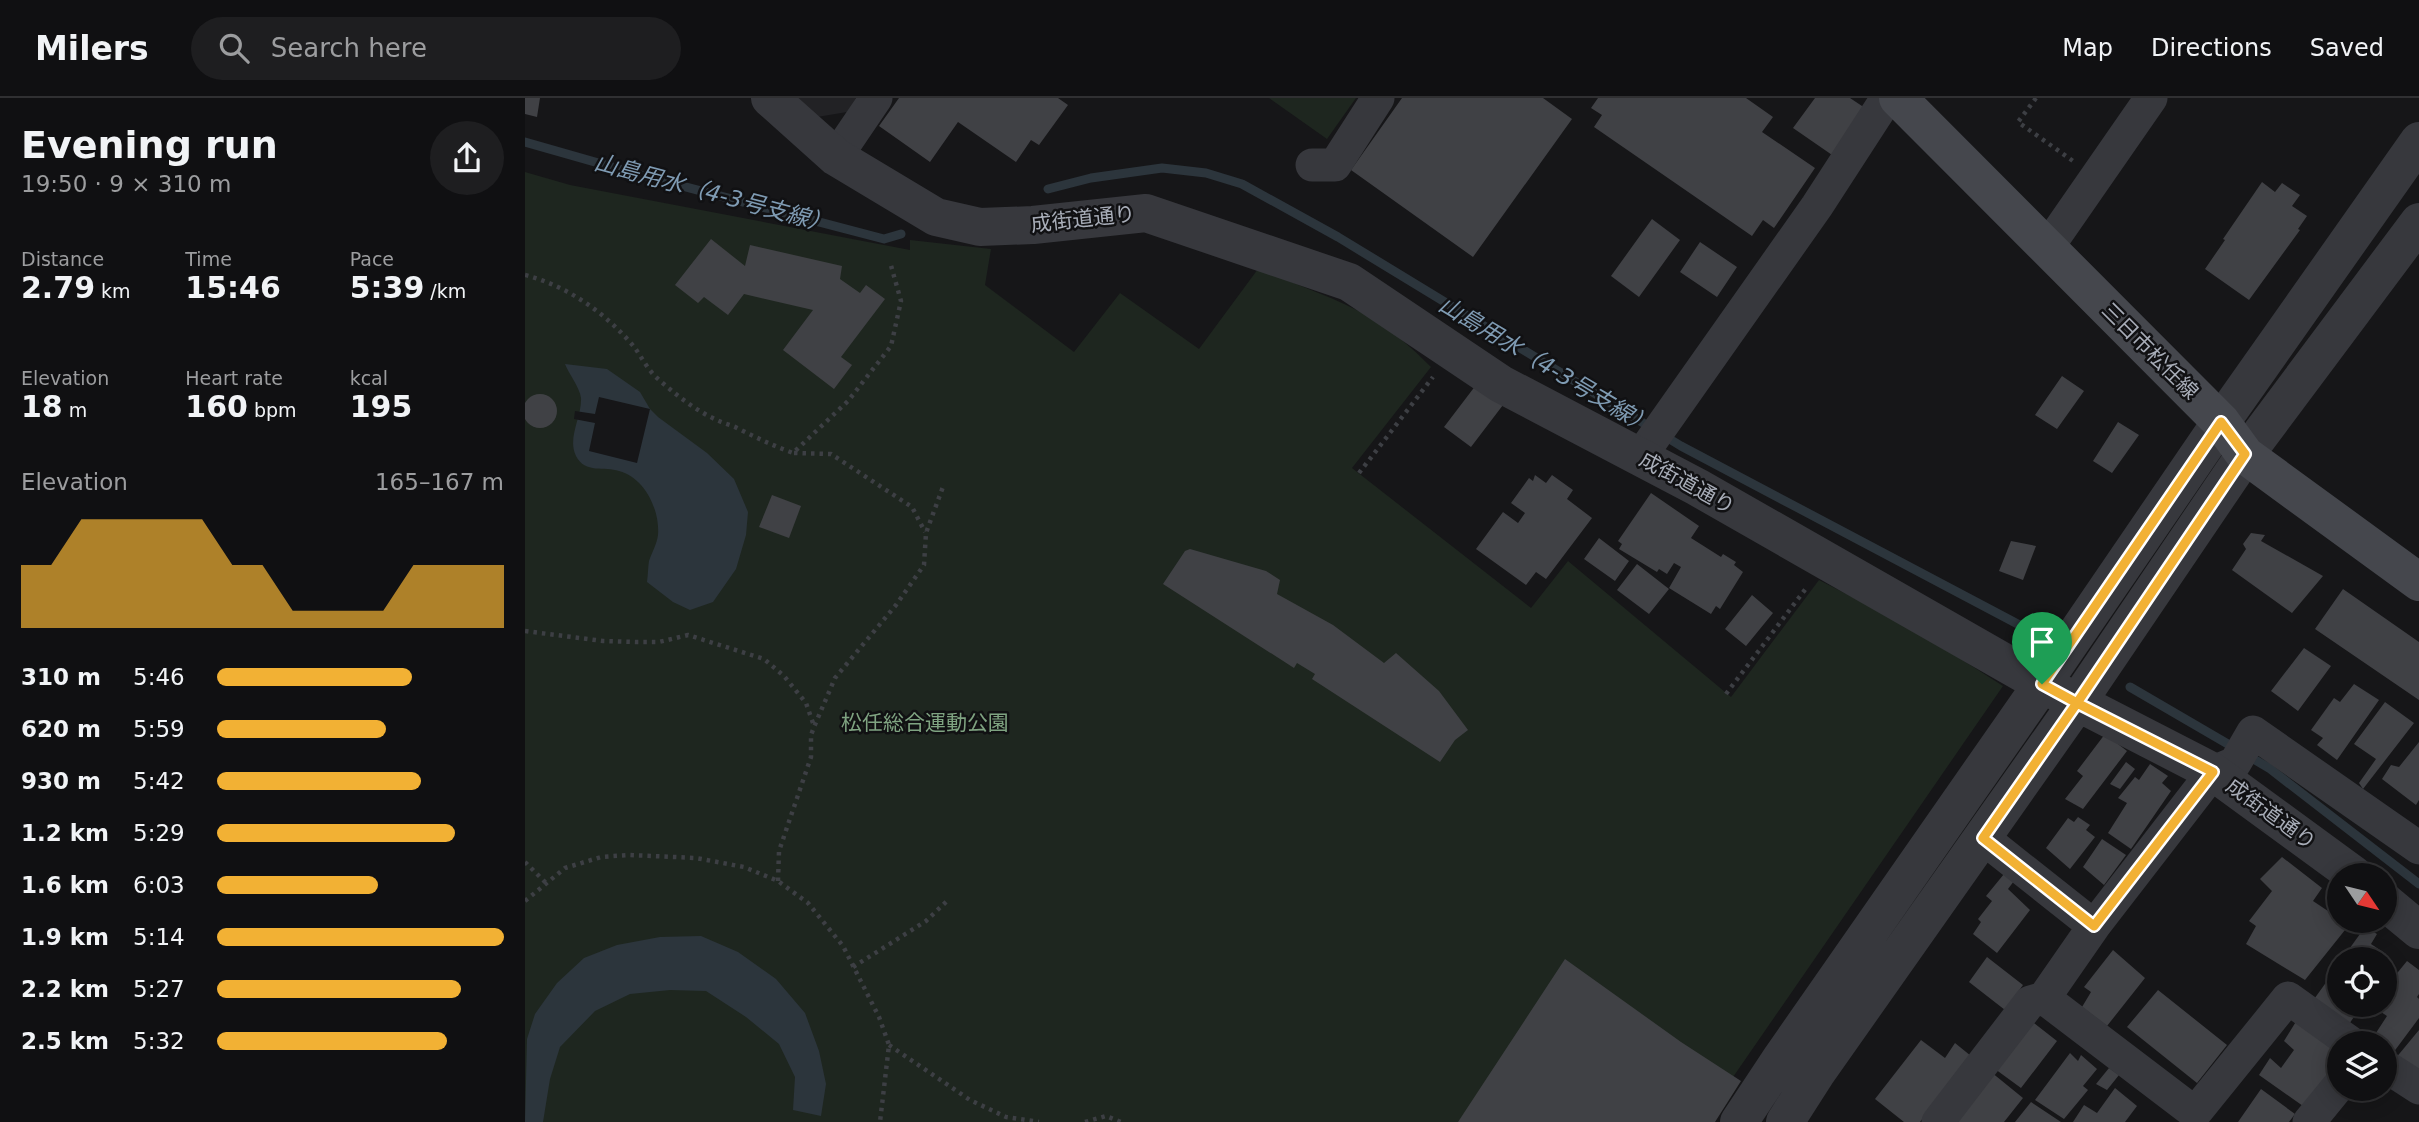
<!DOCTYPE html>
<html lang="en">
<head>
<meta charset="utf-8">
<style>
  body { margin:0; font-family:"DejaVu Sans","Noto Sans JP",sans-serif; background:#1e1e20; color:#f1f3f6; height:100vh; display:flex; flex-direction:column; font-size:26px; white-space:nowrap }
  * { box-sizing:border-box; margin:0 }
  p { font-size:23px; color:#9c9d9f }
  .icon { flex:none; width:38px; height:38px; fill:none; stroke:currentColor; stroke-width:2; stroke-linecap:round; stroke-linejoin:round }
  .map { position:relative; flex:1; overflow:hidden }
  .drawer { display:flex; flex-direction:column; background:#101012; width:525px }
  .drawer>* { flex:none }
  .needle { width:46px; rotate:125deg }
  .tools { position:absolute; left:1802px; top:765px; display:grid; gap:14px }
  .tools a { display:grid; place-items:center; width:70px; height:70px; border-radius:50%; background:#101012; box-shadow:0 4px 18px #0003,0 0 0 2px #303032; font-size:35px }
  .pin { position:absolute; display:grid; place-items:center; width:60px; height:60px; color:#fff; margin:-72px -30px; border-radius:50% 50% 50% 0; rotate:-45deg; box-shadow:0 0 7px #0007 }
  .pin .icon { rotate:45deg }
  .round { display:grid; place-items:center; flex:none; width:74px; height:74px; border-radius:37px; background:#1e1e20 }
  .headline { display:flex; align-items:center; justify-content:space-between; height:119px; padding:0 21px }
  h1 { font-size:38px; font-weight:800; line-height:52px }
  .stats { display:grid; grid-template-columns:repeat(3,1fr); gap:10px; height:119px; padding:7px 21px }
  .stats div { display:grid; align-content:center }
  .stats b { font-size:30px; font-weight:800 }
  .stats small { font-size:19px; font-weight:400 }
  .stats p { font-size:19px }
  .chart { height:196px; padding:14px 21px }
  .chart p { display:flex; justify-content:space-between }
  .chart svg { width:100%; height:126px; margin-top:7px; fill:#f2b134; opacity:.7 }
  ul { padding:0 21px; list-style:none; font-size:23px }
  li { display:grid; grid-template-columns:112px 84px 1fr; align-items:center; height:52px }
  li i { height:18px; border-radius:9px; background:#f2b134 }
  header { display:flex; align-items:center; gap:42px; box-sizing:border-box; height:98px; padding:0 35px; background:#101012; border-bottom:2px solid #303032 }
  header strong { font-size:33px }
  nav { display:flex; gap:38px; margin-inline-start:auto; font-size:24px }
  .search { width:490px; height:63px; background:#1e1e20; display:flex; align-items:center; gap:18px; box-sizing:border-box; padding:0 24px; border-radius:38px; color:#9c9d9f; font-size:26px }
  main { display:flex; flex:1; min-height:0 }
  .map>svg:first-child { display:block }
  .built { fill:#222225 }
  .green { fill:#1e261f }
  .water { fill:#2c353c }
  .pier { fill:#161618 }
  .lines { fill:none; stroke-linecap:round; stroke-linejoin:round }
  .stream { stroke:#2c353c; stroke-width:9 }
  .building { fill:#404145 }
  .path { stroke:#3d3f44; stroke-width:4.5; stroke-dasharray:3.5 5; stroke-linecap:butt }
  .minor { stroke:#37383d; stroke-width:33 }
  .tertiary { stroke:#37383d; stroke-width:38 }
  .secondary { stroke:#45474d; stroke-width:38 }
  .route-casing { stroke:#fff; stroke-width:14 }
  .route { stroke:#f2b134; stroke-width:9 }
  .labels { text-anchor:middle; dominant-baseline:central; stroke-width:5; stroke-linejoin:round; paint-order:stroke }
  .street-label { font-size:21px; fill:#a8adb8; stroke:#111113 }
  .park-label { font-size:21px; fill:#7fa381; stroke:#111113 }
  .water-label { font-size:23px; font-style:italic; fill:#7f9bb3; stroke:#111113 }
</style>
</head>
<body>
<header>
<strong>Milers</strong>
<div class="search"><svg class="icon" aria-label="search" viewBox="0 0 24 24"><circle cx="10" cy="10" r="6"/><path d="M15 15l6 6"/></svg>Search here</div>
<nav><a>Map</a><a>Directions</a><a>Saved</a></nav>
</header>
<main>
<section class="drawer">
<div class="headline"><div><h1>Evening run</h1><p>19:50 · 9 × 310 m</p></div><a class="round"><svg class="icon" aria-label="share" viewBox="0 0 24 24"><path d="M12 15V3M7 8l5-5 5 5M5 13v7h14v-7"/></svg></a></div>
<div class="stats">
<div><p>Distance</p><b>2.79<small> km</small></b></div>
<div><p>Time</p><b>15:46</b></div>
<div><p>Pace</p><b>5:39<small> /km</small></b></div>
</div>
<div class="stats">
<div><p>Elevation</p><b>18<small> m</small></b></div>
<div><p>Heart rate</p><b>160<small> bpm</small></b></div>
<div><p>kcal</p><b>195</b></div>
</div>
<div class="chart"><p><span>Elevation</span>165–167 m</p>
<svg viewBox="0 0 160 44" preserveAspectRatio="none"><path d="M0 44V22L10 22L20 6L30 6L40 6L50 6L60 6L70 22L80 22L90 38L100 38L110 38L120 38L130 22L140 22L150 22L160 22V44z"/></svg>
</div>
<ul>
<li><b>310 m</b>5:46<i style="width:68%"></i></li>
<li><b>620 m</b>5:59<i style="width:59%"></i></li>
<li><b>930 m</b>5:42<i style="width:71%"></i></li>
<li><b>1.2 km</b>5:29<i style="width:83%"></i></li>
<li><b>1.6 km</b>6:03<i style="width:56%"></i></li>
<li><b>1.9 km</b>5:14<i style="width:100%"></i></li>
<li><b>2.2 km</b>5:27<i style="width:85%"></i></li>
<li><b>2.5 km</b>5:32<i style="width:80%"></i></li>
</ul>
</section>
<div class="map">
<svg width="1894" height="1024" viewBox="0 0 1894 1024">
  <rect width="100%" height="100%" fill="#161618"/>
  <path class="built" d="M269 0H331L322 14 292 19Z"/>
  <path class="green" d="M744 0H831L802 41Z
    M0 74 45 87 385 152V142L466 151 460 187 549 254 595 195 674 251 733 171C770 186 808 199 843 218 866 231 887 250 906 269L827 370 1006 510 1043 463 1206 599 1294 482 1386 529 1478 588 1177 1024H0Z"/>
  <path class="water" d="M40 266 82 271 115 294 125 311 133 319 182 355 209 381 223 414 221 437 211 471 188 504 165 512 148 504 122 484C123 477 123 469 124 463 127 454 132 446 133 437 135 412 120 380 94 373 80 368 60 376 51 358 42 340 57 319 56 300 55 290 44 276 40 266Z
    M176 838 213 854 251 881 280 915 294 953 301 986 296 1018 268 1012 270 979 254 946 221 919 181 893 145 892 105 896 70 913 35 949 25 981 18 1024H0L2 941 10 916 32 885 59 860 92 847 135 839Z"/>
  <path class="pier" d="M74 299 125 311 112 365 64 353 70 325 49 321 50 313 70 316Z"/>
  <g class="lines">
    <path class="stream" d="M0 44 119 78 359 141 376 136
      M523 91 566 80 637 70 681 75 717 86 813 139 1156 348 1504 532
      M1605 589 1744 670 1894 786"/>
  </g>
  <path class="building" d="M0 0H15L12 19 0 16Z
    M374 0H533L543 7 514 47 506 42 491 64 433 24 405 64 354 28Z
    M877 0H1018L1047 21 948 159 826 72Z
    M1073 0H1221L1248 19 1237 34 1290 70 1249 130 1238 122 1227 138 1069 29 1077 17 1066 10Z
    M1290 0H1325L1343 12 1310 59 1268 30Z
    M1737 84 1750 94 1757 85 1775 97 1767 108 1782 118 1773 131 1775 132 1724 202 1680 171 1700 142 1698 141Z
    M1127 121 1155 142 1114 199 1086 178Z
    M186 141 220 168 225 147 317 168 315 181 335 195 341 187 360 201 316 259 327 267 309 291 258 252 288 212 219 196 203 217 179 199 173 205 150 187Z
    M1175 144 1212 169 1192 199 1155 174Z
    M1537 278 1559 293 1532 331 1510 317Z
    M951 287 978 307 946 349 919 329Z
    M-2 313a17 17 0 1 1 34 0a17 17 0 1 1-34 0Z
    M1593 324 1614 337 1587 375 1568 363Z
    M1010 377 1021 385 1027 377 1048 392 1042 401 1067 420 1021 481 1011 474 1001 487 951 451 978 414 993 425 1000 415 986 405 1004 380 1008 383Z
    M1126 395 1174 428 1166 440 1196 459 1198 456 1211 464 1209 467 1218 474 1195 511 1191 508 1186 516 1144 490 1156 469 1149 465 1142 476 1134 471 1132 474 1094 451 1097 446 1093 443Z
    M247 397 276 408 264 440 234 429Z
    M1726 435 1740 437 1736 443 1798 478 1767 515 1707 472 1721 451 1718 446Z
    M1074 440 1104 463 1090 483 1059 461Z
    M1486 443 1511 448 1498 482 1474 473Z
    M665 451 741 473 755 482 752 496 808 527 859 565 871 555 914 593 943 632 930 642 915 664 787 581 790 576 772 565 769 570 638 486 660 453Z
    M1112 466 1144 491 1124 516 1092 492Z
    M1818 491 1894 544V602L1790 531Z
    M1227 497 1248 515 1221 548 1200 531Z
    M1779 550 1806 568 1773 613 1746 593Z
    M1829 586 1854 602 1812 662 1792 647 1798 640 1786 632 1809 600 1815 604Z
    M1860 604 1889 625 1838 691 1834 685 1851 661 1829 646Z
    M1580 636 1602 653 1558 711 1540 701 1558 678 1552 673Z
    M1894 644V702L1891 707 1857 681 1866 667 1874 669Z
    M1601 664 1610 671 1595 691 1585 686Z
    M1625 666 1643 678 1637 685 1646 693 1606 751 1583 735 1602 705 1593 700 1610 679 1614 682Z
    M1553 719 1565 727 1561 732 1570 739 1545 771 1521 750 1543 720 1549 724Z
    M1577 741 1601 757 1579 787 1558 769Z
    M1757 759 1797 790 1788 803 1824 827 1780 882 1721 846 1731 828 1724 823 1747 793 1735 781Z
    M1479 776 1489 783 1483 791 1505 812 1472 855 1448 836 1456 824 1453 821 1467 803 1461 798Z
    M1840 829 1852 836 1846 846 1861 856 1857 861H1817Z
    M1588 852 1620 880 1582 928 1557 909 1566 894 1559 889Z
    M1462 859 1498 887 1480 912 1444 884Z
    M1040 861 1156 944 1216 983 1190 1024H933Z
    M1882 863 1894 872V896L1892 899 1894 901V920L1868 955 1860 950V945H1853L1847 941 1862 918 1844 906H1860V890Z
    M1815 865V906H1838L1822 929 1787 904Z
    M1633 892 1702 947 1672 985 1602 929Z
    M1505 922 1532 943 1496 990 1470 971Z
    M1772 922 1815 956V961L1778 1008 1734 977 1745 960 1756 970 1769 952 1759 943Z
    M1894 932V976L1870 961Z
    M1396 942 1420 960 1430 945 1446 958 1395 1024H1379L1350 1001Z
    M1545 955 1553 963 1556 957 1572 971 1558 988 1563 992 1539 1021 1510 1002Z
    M1584 970 1594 977 1582 992 1571 986Z
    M1466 974 1498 1000 1479 1024H1429Z
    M1590 990 1612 1008 1600 1024H1548L1559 1007 1572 1015Z
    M1736 991 1770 1016 1764 1024H1713Z
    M1506 1004 1536 1024H1490Z"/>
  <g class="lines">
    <path class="path" d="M1511 0 1493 24 1548 63
      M0 177C43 188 82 216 110 250 117 260 123 272 132 280 151 297 171 313 194 323 200 326 207 327 214 331 232 340 249 348 268 355L323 303 366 248 376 203 365 164
      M269 355 306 356 387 409 400 434
      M834 375 908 279
      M0 533 78 543 111 544H134L163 537 239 561 259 578 281 605 289 628
      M1201 596 1282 489
      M0 764 21 785
      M253 783 254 753 286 659V637L289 629 310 580 371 507 399 467 401 435 419 386
      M0 803 40 770 76 759 104 757 171 760 219 769 253 783 283 805 318 848 354 919 364 947 355 1024
      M328 869 401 823 423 802
      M364 947 445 1002 481 1019 514 1024
      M560 1024 581 1018 596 1024"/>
    <path class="minor" d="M311 59 351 0
      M787 67H810L853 0
      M1522 150 1626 0
      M1115 359 1292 108 1362 0
      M1458 740 1569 828
      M1519 900 1670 1015 1763 900 1826 945
      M1860 968 1894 990
      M1413 1024 1505 904 1519 900 1569 828 1688 674 1710 665 1728 634 1894 750
      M1784 1024 1815 986"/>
    <path class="tertiary" d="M245 0 311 59 411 119 455 129 508 127 621 115 824 184 976 286 1172 389 1517 586 1688 674 1829 777
      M1860 804 1894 832
      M1214 1024 1257 959 1517 586 1696 324 1894 43
      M1260 1024 1292 974 1552 605 1720 357 1894 124"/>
    <path class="secondary" d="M1373 0 1696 324 1720 357 1894 484"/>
  </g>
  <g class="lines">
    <g class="route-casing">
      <path id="route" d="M1517 586 1552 605 1458 740 1569 828 1688 674 1552 605 1720 356 1696 324 1517 586"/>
    </g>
    <use href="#route" class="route"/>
  </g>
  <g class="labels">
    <g class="street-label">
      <text transform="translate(558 121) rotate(-6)">成街道通り</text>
      <text transform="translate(1625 253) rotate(45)">三日市松任線</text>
      <text transform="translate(1162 385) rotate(29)">成街道通り</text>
      <text transform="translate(1746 716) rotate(36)">成街道通り</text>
    </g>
    <g class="park-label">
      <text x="400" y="625">松任総合運動公園</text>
    </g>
    <g class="water-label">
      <text transform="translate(188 95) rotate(15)">山島用水（4-3号支線）</text>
      <text transform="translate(1021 267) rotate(31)">山島用水（4-3号支線）</text>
    </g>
  </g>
</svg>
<div class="tools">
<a><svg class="needle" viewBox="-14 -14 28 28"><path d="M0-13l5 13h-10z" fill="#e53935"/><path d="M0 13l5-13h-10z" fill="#9c9d9f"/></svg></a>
<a><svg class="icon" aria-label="locate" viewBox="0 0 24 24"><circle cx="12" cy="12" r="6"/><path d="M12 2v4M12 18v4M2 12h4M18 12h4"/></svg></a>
<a><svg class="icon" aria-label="layers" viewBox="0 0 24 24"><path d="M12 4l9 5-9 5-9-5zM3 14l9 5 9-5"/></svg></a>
</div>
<div class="pin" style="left:1517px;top:586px;background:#1e9e55"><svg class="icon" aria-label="arrive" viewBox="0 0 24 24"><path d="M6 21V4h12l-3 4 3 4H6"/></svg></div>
</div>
</main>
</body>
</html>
